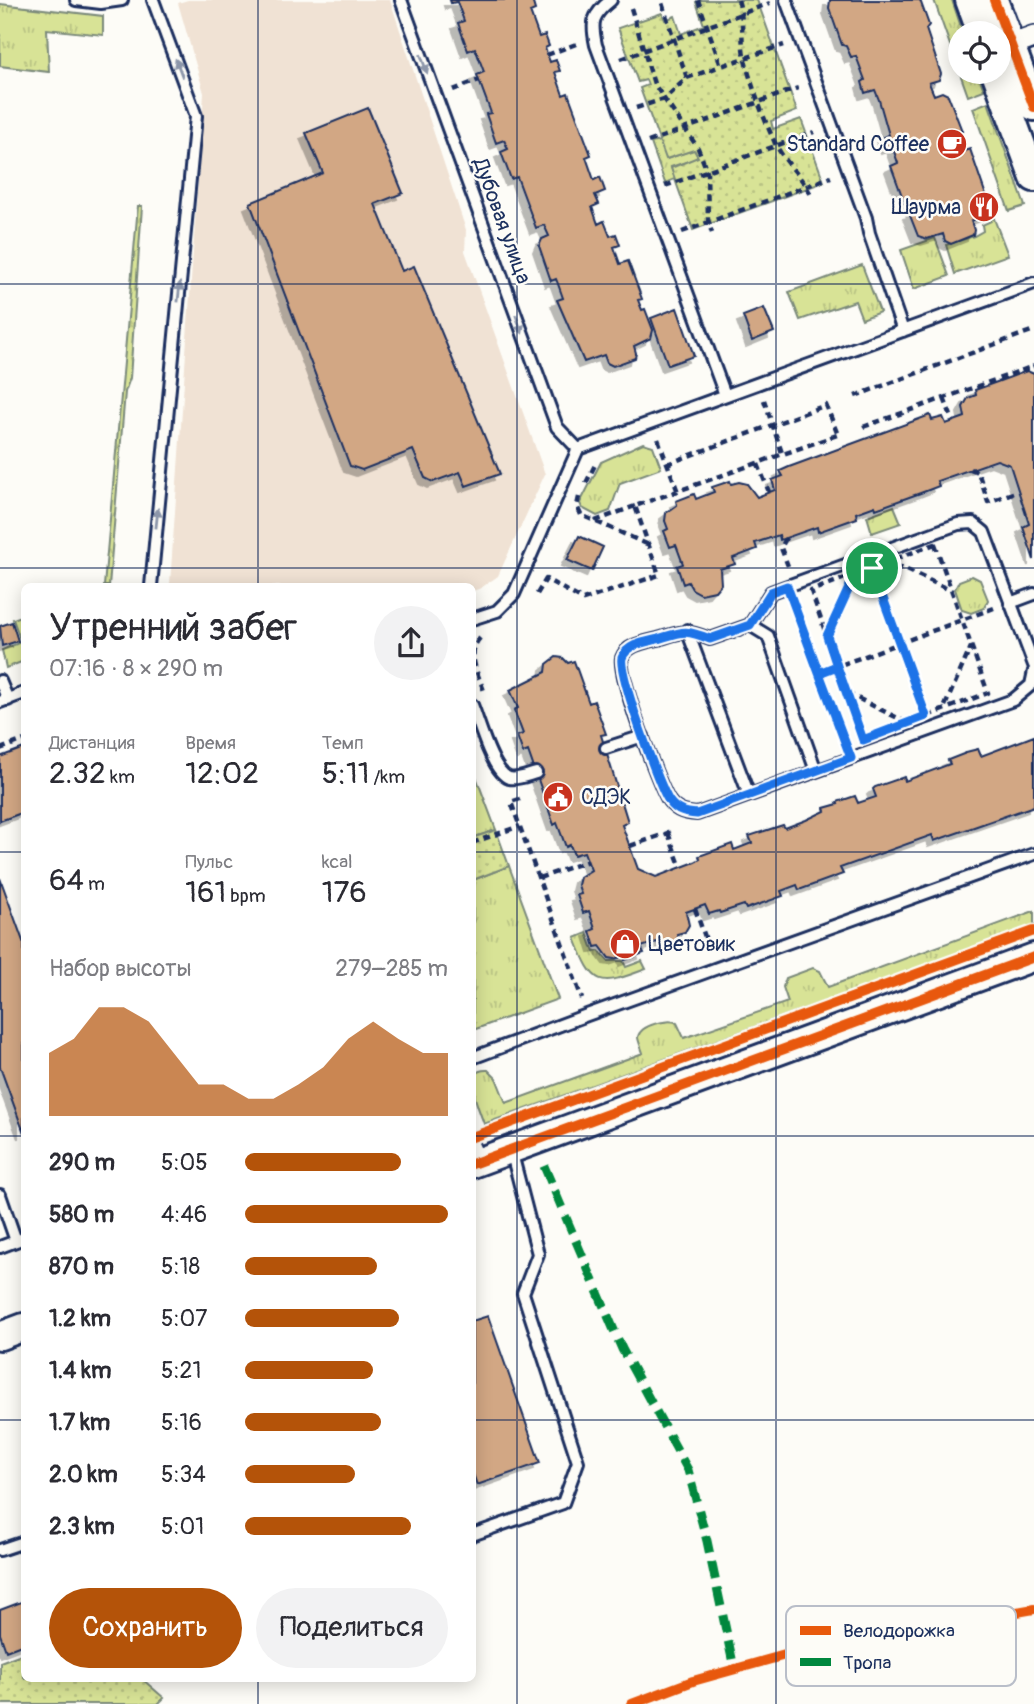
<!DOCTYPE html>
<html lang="ru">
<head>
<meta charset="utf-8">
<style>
  body { margin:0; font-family:Pangolin,sans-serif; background:#f2f2f3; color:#2b2b33; height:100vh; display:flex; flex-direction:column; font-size:26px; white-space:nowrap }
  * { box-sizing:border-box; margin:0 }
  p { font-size:23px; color:#7c7c81 }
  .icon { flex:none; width:38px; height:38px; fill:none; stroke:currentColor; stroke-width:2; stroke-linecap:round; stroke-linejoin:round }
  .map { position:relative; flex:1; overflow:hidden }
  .details { position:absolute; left:21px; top:583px; width:455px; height:1099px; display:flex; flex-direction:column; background:#fff; border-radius:10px; box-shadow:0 4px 18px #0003 }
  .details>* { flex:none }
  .controls { position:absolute; left:948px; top:21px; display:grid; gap:14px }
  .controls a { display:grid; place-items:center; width:63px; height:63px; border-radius:50%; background:#fff; box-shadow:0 4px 18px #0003; font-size:35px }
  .pin { position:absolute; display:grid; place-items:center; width:60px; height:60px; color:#fff; margin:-30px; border:4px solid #fff; border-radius:50%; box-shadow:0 2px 7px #0007 }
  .round { display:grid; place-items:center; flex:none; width:74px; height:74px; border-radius:37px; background:#f2f2f3 }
  .head { display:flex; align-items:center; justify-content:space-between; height:119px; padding:0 28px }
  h1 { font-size:38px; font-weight:600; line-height:52px }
  .stats { display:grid; grid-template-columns:repeat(3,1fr); gap:10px; height:119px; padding:7px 28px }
  .stats div { display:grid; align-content:center }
  .stats b { font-size:30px; font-weight:600 }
  .stats small { font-size:19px; font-weight:400 }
  .stats p { font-size:19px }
  .chart { height:196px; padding:14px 28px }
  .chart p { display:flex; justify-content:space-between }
  .chart svg { width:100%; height:126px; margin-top:7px; fill:#b45309; opacity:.7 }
  .button { display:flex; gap:14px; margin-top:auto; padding:14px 28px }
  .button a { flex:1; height:80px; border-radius:42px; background:#b45309; color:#fff; font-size:28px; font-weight:600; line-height:80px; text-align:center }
  .button a+a { background:#f2f2f3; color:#2b2b33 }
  ul { padding:0 28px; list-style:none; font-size:23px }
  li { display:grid; grid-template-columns:112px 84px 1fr; align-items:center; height:52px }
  li i { height:18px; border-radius:9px; background:#b45309 }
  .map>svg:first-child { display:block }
  .built { fill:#f0e2d4 }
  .grass { fill:url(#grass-tufts); stroke:#7a897a; stroke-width:2 }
  .park { fill:url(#park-dots); stroke:#7a897a; stroke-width:2 }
  .building { fill:#d2a784; stroke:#1b2f5e; stroke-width:2; filter:url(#shadow) }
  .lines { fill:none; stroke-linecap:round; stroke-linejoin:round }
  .service-casing { stroke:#1b2f5e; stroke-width:16 }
  .minor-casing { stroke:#1b2f5e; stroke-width:26 }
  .tertiary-casing { stroke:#1b2f5e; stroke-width:32 }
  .path { stroke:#1b2f5e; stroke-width:4.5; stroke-dasharray:7 5; stroke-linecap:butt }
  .service { stroke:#fdfcf7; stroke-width:10 }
  .minor { stroke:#fdfcf7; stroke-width:21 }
  .tertiary { stroke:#fdfcf7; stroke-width:26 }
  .quiet { stroke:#00873e; stroke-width:9; stroke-dasharray:18 9; stroke-linecap:butt }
  .cycleway-casing { stroke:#fdfcf7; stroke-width:15 }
  .cycleway { stroke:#e8590c; stroke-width:10 }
  .oneway { fill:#8c96aa }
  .route-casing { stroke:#fff; stroke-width:14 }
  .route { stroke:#1a73e8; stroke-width:9 }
  .grid { fill:none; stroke:#1b2f5e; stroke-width:2; stroke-opacity:0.55 }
  .labels { text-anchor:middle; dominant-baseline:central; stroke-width:5; stroke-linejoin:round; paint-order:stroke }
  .poi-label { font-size:21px; fill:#1b2f5e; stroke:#fdfcf7; text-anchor:end }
  .street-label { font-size:21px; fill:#1b2f5e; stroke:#fdfcf7 }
  .key { fill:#fdfcf7; stroke:#b9bec9; stroke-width:2 }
  .key-label { font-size:19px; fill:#1b2f5e }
</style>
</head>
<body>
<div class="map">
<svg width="1034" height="1704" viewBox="0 0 1034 1704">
  <defs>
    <pattern id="grass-tufts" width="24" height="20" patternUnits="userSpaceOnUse" patternTransform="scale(1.75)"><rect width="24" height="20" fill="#d8e396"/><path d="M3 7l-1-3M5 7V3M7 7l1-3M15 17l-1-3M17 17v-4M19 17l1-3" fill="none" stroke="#b9c384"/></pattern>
    <pattern id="park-dots" width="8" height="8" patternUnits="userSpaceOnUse" patternTransform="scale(1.75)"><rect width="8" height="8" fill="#d8e396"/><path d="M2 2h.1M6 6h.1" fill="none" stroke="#b9c384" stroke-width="1.8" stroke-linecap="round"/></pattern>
    <filter id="shadow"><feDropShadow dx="-6" dy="6" stdDeviation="0" flood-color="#0004"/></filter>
  </defs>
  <rect width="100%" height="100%" fill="#fdfcf7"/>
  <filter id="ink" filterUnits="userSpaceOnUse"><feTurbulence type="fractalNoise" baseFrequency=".0143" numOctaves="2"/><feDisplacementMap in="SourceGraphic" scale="14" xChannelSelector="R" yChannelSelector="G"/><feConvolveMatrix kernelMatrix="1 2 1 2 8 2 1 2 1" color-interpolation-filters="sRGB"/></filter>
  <g filter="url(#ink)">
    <path class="built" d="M188 0H390L466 230 465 251 545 474 498 576 481 588 473 591 472 586H172L170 584 204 93 178 3Z"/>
    <path class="grass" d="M934 0H952L963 33H961V72H977L984 90 968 96Z
      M0 4 103 16V35L47 29 49 72 0 66Z
      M988 102 1025 206 1009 211 973 108Z
      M660 141 667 159 695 149 698 158 671 167 675 179 665 183 651 143Z
      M138 206H142L130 378 125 392 109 586H104Z
      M993 216 1008 255 955 274 946 245 974 236 983 231 982 225 991 221Z
      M935 238 949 276 914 289 901 250Z
      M862 265 880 312 862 319 855 301 800 320 789 292Z
      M643 443 653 446 661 468 620 483 610 511 597 516 582 508 580 503 601 462Z
      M894 506 901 523 872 533 867 516Z
      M972 576 980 580 988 600 984 608 971 613 962 610 955 589 959 581Z
      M24 615V661L6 668 2 650 21 642 13 619Z
      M472 766 496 830 475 837 472 831Z
      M509 866 558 999 473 1030V880Z
      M1034 911V926L484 1124C479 1109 459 1068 488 1070L496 1078 506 1103 643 1053C642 1049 638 1041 638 1037 640 1025 669 1018 677 1023L684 1038 788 1002 783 987 786 978 813 968 820 971 828 987Z
      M587 933 594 952 599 951 608 961H623L626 967 642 961 646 969C598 987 594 987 575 938Z"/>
    <path class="park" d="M700 0H757L797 111 771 121 773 129 801 119 824 182 693 230 671 168 698 157 694 150 666 159 640 88 648 85 646 80 638 82 618 28 662 13 665 20 675 16 681 34 704 25 696 2Z
      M496 830 509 866 473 880V831L475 837Z
      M24 1653V1678H141L164 1698 158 1704H0V1662Z"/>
    <path class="building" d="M450 0H532L535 10 530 12 539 37 545 35 549 46 545 48 550 62 556 60 560 71 555 72 563 95 568 93 591 155 586 157 594 180 600 177 605 191 595 195 599 204 592 207 598 224 604 221 610 236 616 234 620 245 614 247 620 264 628 261 642 299 638 300 642 310 645 309 653 330 651 338 634 346 636 353 635 358 613 366 607 363 604 355 584 362 557 300 563 298 558 284 556 279 551 281 539 246 542 239 549 236 544 225 536 228 517 177 511 179 501 152 508 149 504 140 496 143 486 114 491 113 477 75 484 72 475 48 468 51 458 23 464 21 457 2 451 3Z
      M830 0H920L929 25 926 29 941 74 939 80 929 83 934 95 942 92 948 95 962 131 957 132 964 151 970 149 992 213 971 221 974 230 973 235 951 244 945 241 943 234 927 239 918 236 909 213 913 212 910 202 905 204 891 166 898 163 892 146 887 148 883 137 889 135 879 100 875 90 865 93 862 82 865 80 856 56 851 57 846 46 842 45 829 8Z
      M368 108 403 193 375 204 402 271 414 266 500 474 466 486 460 472 433 482 425 478 413 450 362 470 350 466 250 203 323 173 306 133Z
      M677 308 694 356 668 365 651 318Z
      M764 308 774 332 752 341 743 316Z
      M1027 371 1034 374V560L1023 527 1029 524 1010 465 997 460 937 481 939 486 926 491 876 509 875 506 856 513 857 518 818 532 817 527 780 540 779 535 755 543 757 549 733 558 735 564 720 569 721 584 715 591 701 594 692 589 688 582 683 584 677 566 683 564 676 545 670 547 664 531 668 529 665 521 666 513 677 505 676 501 694 494 696 499 714 492 712 487 730 481 731 484 739 482 747 484 757 497 775 490 772 480 783 476 780 471 789 467 930 415 932 420 943 417 946 424 965 417 963 407 968 398 976 395 975 390Z
      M579 536 603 547 592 571 567 560Z
      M12 622 18 641 2 646 0 626Z
      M556 657 563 658 568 663 574 661 589 703 594 701 606 734 601 735 628 822 622 825 638 869 656 877 695 862 700 859 699 856 732 844 734 850 752 843 749 836 783 825 785 828 806 820 825 811 824 808 838 804 837 802 855 796 858 803 876 797 873 789 875 787 904 777 905 781 950 764 948 760 966 753V752L978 749 981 756 1034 736V806L934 841 932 835 840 868 843 874 799 890 797 885 781 891 783 896 746 909 744 905 720 913 719 911 709 914 705 905 686 912 689 925 685 932 677 934 678 941 661 947 657 942 641 947 644 953 625 960 624 956 615 959 609 958 600 946 595 947 590 931 595 929 589 911 583 913 577 895 581 894 578 885 580 877 591 870 584 852 574 855 570 845 566 847 557 823 554 825 528 751 523 753 517 736 523 734 514 710 518 708 510 690 546 672 547 664Z
      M24 748V812L0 821V757Z
      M0 878 24 944V1133L0 1067Z
      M488 1316 540 1463 477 1485 472 1471V1321Z
      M24 1601V1644L6 1651 0 1634V1610Z"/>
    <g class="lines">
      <g class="service-casing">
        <path id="service" d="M76 0 101 3 122 0
          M401 0 557 427 578 449
          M611 0C592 15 591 22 596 45L725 395
          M786 0 866 218 869 233 903 331
          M151 586 196 116 153 0
          M1010 603 1034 594
          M472 619 497 611 514 594 578 449 1034 283
          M750 625 768 636 816 771
          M687 630 749 795
          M1034 665 984 532 973 523 958 524 771 592 750 625 710 639C684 629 684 631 658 639 646 642 627 644 622 658 617 673 659 786 669 801 677 812 686 813 697 814L1013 700 1031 685 1034 671
          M0 681 8 700
          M0 702 24 693
          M472 705C479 722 492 772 509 778 518 780 528 775 536 773
          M606 748 643 736
          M472 1058 587 1015 1034 854
          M472 1142 481 1161
          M0 1195 16 1241
          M0 1247 24 1238
          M472 1535 563 1503 578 1462 523 1293 538 1254 511 1150
          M0 1550 24 1542"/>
      </g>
      <g class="minor-casing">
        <path id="minor" d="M999 50 1034 37"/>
      </g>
      <g class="tertiary-casing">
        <path id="tertiary" d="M969 0 981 33
          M994 0 1034 107
          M995 72 1034 178
          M472 1164 1034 957
          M0 1336 24 1327"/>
      </g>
      <path class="path" d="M698 0 721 66 784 45
        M738 0C745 20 740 40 745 60 752 87 763 117 775 143 784 162 803 177 812 197
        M631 8 654 84 698 148 707 171 708 221 712 233
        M547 55 576 44
        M621 59 770 3
        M687 78 721 66
        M453 90 479 80
        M636 108 664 99 687 78 661 0
        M648 142 798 88
        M665 186 814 132
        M682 232 831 177
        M855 396 1034 330
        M944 398 953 421
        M764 400 783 456
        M863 427 1034 366
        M658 439 678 492
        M667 464 826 405 838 435
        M758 464 769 492
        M970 469 978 472 988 502 1018 491
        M586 483 596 463
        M579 497 577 506 581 515 649 545
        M595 521 635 506
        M786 538 781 548 788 566
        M935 544 988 693 863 740 811 591Z
        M896 565 952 591
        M873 572 925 712
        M537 594 546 579 583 600 659 575 635 506 840 434
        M793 603 845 743
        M827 637 852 582
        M480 638C466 653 478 674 484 691
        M819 673 994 608
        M847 693 902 720
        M945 706 971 647
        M0 749 24 740
        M520 799 511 802 582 999
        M668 833 681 868
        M472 843 520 826
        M630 846 668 833 672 827
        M539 878 588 861
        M695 909 710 951
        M632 1704 693 1681 803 1650 1034 1609"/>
      <use href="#service" class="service"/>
      <use href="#minor" class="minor"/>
      <use href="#tertiary" class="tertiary"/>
      <path class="quiet" d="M544 1166 622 1349 688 1470 707 1541 734 1668"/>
      <g class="cycleway-casing">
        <path id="cycleway" d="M994 0 1034 107
          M472 1137 1034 931
          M472 1164 1034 957
          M632 1704 693 1681 803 1650 1034 1609"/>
      </g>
      <use href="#cycleway" class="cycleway"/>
    </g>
    <defs><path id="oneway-solid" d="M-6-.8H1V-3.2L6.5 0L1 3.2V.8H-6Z" transform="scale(1.75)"/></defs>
    <g class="oneway">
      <use href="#oneway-solid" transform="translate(424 64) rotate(70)"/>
      <use href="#oneway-solid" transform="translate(179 68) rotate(-111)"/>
      <use href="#oneway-solid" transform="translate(179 292) rotate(-84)"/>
      <use href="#oneway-solid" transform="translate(519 324) rotate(70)"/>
      <use href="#oneway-solid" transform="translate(157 518) rotate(-84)"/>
    </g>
  </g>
  <g class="lines" filter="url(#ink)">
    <g class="route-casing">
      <path id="route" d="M872 568 855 575 827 636 837 666 819 673 787 586 771 592 750 625 710 639C684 629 684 631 658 639 646 642 627 644 622 658 618 673 659 786 669 801 677 812 686 813 697 814L851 758 819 673 837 666 863 740 926 716 872 568"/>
    </g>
    <use href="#route" class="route"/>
  </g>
  <path class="grid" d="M258 0V586M517 0V1704M776 0V1704M0 284H1034M0 568H1034M0 852H24M472 852H1034M0 1136H24M472 1136H1034M0 1420H24M472 1420H1034M258 1678V1704"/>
  <defs>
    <g id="cafe-disc" transform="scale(1.575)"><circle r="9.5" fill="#c8321e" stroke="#fdfcf7"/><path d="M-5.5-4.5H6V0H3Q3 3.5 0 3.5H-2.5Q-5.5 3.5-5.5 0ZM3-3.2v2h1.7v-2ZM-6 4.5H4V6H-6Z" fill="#fff"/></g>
    <g id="restaurant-disc" transform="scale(1.575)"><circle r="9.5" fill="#c8321e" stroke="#fdfcf7"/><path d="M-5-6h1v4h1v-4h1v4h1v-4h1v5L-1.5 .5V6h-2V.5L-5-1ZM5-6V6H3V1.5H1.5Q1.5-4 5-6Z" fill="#fff"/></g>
    <g id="civic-disc" transform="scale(1.575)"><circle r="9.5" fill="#c8321e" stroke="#fdfcf7"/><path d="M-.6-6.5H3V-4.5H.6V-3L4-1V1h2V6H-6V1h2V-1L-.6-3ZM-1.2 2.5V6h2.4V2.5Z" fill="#fff"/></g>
    <g id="shop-disc" transform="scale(1.575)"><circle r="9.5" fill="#c8321e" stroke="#fdfcf7"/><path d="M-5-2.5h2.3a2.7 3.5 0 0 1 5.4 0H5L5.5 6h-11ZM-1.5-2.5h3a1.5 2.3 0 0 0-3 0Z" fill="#fff"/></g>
  </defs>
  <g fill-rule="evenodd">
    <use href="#cafe-disc" x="952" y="144"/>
    <use href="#restaurant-disc" x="984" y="207"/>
    <use href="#civic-disc" x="558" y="797"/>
    <use href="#shop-disc" x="625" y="944"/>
  </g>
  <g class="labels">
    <g class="poi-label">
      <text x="929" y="144">Standard Coffee</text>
      <text x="961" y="207">Шаурма</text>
      <text x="581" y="797" text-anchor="start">СДЭК</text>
      <text x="648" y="944" text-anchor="start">Цветовик</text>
    </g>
    <g class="street-label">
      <text transform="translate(502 221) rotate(70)">Дубовая улица</text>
    </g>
  </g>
  <rect x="786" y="1606" width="230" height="80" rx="10" class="key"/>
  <rect x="800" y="1626" width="31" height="9" fill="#e8590c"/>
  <rect x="800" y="1658" width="31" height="8" fill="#00873e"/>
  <g class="key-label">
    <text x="843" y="1637">Велодорожка</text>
    <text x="843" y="1669">Тропа</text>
  </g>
</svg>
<div class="controls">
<a><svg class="icon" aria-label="locate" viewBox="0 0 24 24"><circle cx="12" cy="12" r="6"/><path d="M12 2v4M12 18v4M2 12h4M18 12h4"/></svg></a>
</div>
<div class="pin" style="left:872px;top:568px;background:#1e9e55"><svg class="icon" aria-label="arrive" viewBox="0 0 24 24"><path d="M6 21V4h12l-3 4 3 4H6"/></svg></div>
<section class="details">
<div class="head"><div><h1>Утренний забег</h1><p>07:16 · 8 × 290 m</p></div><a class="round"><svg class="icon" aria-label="share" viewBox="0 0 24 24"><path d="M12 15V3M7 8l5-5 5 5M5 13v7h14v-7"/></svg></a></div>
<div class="stats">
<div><p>Дистанция</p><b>2.32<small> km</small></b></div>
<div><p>Время</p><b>12:02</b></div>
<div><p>Темп</p><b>5:11<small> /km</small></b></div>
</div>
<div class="stats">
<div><b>64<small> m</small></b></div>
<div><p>Пульс</p><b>161<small> bpm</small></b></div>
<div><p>kcal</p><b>176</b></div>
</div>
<div class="chart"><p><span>Набор высоты</span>279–285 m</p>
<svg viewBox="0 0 160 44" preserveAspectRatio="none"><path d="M0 44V22L10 17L20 6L30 6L40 11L50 22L60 33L70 33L80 38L90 38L100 33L110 27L120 17L130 11L140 17L150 22L160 22V44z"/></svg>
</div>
<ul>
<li><b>290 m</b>5:05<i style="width:77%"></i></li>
<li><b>580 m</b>4:46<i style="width:100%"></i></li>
<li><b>870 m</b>5:18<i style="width:65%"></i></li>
<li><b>1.2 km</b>5:07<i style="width:76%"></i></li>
<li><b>1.4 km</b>5:21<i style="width:63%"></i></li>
<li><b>1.7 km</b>5:16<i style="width:67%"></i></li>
<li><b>2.0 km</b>5:34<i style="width:54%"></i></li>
<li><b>2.3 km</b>5:01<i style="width:82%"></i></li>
</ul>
<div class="button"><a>Сохранить</a><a>Поделиться</a></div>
</section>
</div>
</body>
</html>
